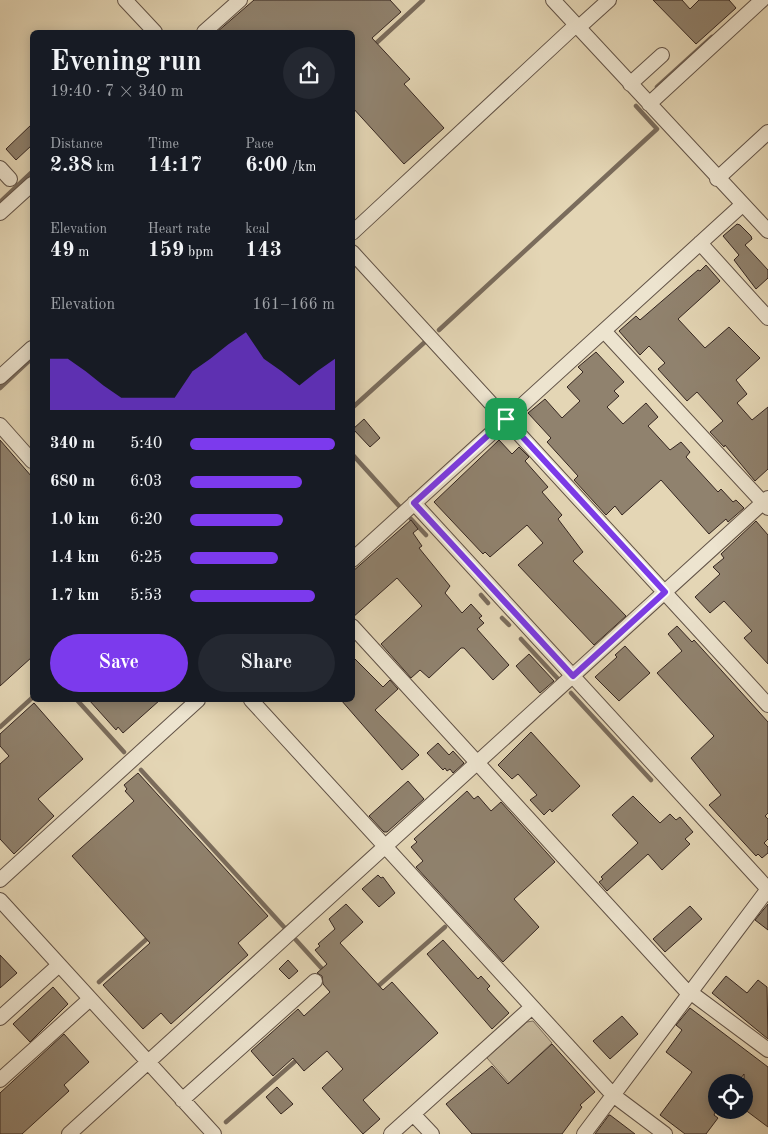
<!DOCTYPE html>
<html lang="en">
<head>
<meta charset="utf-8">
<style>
  body { margin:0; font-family:"Old Standard TT",serif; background:#242831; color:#f1f3f6; height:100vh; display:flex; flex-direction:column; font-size:19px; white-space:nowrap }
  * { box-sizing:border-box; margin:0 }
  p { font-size:16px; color:#9ea1a6 }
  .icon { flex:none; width:28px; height:28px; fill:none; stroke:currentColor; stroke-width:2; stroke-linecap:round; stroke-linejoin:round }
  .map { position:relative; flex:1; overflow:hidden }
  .details { position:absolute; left:30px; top:30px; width:325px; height:672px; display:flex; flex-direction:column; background:#171b24; border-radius:8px; box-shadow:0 2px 12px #0003 }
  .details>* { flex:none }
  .buttons { position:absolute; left:708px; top:1074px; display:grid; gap:10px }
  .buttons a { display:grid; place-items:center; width:45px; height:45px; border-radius:50%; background:#171b24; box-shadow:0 2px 12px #0003; font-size:25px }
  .pin { position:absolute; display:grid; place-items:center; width:42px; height:42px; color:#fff; margin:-21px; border-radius:10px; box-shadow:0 2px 8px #0006 }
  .round { display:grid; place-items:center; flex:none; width:52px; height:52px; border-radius:26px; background:#242831 }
  .summary { display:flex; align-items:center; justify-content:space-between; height:85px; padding:0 20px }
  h1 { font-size:28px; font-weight:800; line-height:38px }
  .metrics { display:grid; grid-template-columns:repeat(3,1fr); gap:8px; height:85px; padding:5px 20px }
  .metrics div { display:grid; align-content:center }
  .metrics b { font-size:21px; font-weight:800 }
  .metrics small { font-size:14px; font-weight:400 }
  .metrics p { font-size:14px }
  .chart { height:140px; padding:10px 20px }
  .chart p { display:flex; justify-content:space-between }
  .chart svg { width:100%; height:90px; margin-top:5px; fill:#7c3aed; opacity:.7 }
  .action { display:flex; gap:10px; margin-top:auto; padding:10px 20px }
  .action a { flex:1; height:58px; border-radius:30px; background:#7c3aed; color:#fff; font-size:20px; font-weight:800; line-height:58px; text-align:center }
  .action a+a { background:#242831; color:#f1f3f6 }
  ul { padding:0 20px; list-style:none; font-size:16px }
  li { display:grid; grid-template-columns:80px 60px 1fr; align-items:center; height:38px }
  li i { height:12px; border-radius:6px; background:#7c3aed }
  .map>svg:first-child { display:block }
  .green { fill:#c6b89c; stroke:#7e6f5e }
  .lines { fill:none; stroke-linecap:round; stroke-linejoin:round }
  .stream { stroke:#7a6c5c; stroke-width:4.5 }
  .building { fill:#90826e; stroke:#352621 }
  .minor-casing { stroke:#615246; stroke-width:16 }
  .minor { stroke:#ede4cf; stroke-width:14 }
  .route-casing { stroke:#fff; stroke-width:10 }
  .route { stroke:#7c3aed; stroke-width:6 }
</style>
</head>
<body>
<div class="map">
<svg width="768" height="1134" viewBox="0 0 768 1134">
  <rect width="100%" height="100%" fill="#e4d6b5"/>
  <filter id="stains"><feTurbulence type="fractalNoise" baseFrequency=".004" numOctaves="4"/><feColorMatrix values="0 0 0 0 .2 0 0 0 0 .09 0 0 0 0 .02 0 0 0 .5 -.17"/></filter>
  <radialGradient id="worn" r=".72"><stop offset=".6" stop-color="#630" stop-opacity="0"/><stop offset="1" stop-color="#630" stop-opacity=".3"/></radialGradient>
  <path class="green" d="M533 1021 552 1043 509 1083 487 1058 527 1022Z"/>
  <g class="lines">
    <path class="stream" d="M372 47 423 0
      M657 87 712 37
      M0 202 32 172
      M439 330 657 129 636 106
      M0 388 32 358
      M352 408 426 341
      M352 454 399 506
      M411 519 426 535
      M481 595 488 603
      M502 618 509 625
      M521 639 559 680
      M571 693 651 780
      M77 700 124 752
      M0 727 32 698
      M141 770 284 927
      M296 940 325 972
      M99 982 150 936
      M376 988 445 927
      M226 1122 300 1057"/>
  </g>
  <path class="building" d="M254 0H390L401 12 372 38 410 79 404 84 444 128 404 164 352 107V32H217Z
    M653 0H682L690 9 699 0H729L736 8 696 44Z
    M32 124V145L16 160 6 149Z
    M737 224 740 225 751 236 752 239 745 245 768 270V278L756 289 734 260 739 255 723 236Z
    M706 265 720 281 678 319 705 348 729 327 760 358 736 380 747 394 737 403 752 420 768 407V469L755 481 725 445 724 447 710 432 723 421 697 392 687 401 658 369 665 363 649 346 640 355 619 331 636 316 640 320 698 270 700 271Z
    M596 352 624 382 614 391 619 396 607 407 623 424 646 403 658 417 648 426 670 450 681 442 690 452 686 457 718 492 721 489 733 502 736 500 744 508 728 522 726 519 709 534 661 480 622 515 615 506 606 515 574 480 578 476 547 442 551 438 528 413 545 399 562 418 580 401 567 387 583 372 578 367Z
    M364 419 380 438 370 447 353 429Z
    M0 440 32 477V657L0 686Z
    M499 440 512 454 519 447 529 457 525 461 548 487 542 492 562 515 558 519 583 552 573 561 626 616 594 645 518 565 543 543 527 525 490 557 485 552 483 554 434 502Z
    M411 520 418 529 413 533 422 546 419 548 450 586 445 593 462 613 471 604 482 616 479 618 484 623 477 629 509 665 493 680 464 648H461L429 678 420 670 411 678 381 644 422 606 397 578 352 618V572Z
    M756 521 768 535V664L744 638 752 631 724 601 710 613 695 597 720 574 713 567 724 558 721 554Z
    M677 626 692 642 694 640 768 722V813L765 816 768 819V839L764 843 768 847V853L762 858 758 854 756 856 709 805 721 795 691 758 714 736 657 673 682 651 668 634Z
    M625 646 650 673 619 701 595 677 617 657 615 655Z
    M529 654 554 681 540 693 516 666Z
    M352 656 383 687 390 680 398 689 375 710 419 755 402 770 341 700H352Z
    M89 700H160L123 733 118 727 116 730Z
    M34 703 83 759 38 799 54 816 14 854 0 839V764L9 756 0 746V734Z
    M531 732 580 786 552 812 550 809 544 815 530 800 537 795 518 774 512 779 498 765Z
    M438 743 449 755 453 751 464 763 453 773 450 769 447 771 445 768 443 770 427 753Z
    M138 773 268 916 238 943 248 955 171 1024 161 1013 143 1029 103 985 150 943 72 856 134 801 125 791 127 789 124 785Z
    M408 781 424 799 387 832H384L369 816Z
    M467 791 474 799 478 796 491 811 501 802 555 862 514 899 539 927 503 962 416 867 423 861 411 847 417 842 414 839Z
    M633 796 660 823 670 814 676 820 680 817 693 832 685 839 690 844 662 870 648 854 607 891 599 882 603 879 601 877 638 843 612 815Z
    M378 875 381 878 383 877 395 893 379 907 362 889Z
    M346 904 363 922 340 943 383 990 392 982 438 1033 363 1100 380 1119 363 1134 322 1088 343 1069 327 1051 304 1071 293 1058 273 1076 251 1051 298 1009 304 1016 330 992 323 984 322 976 317 973 327 964 315 950 320 946 318 944 335 929 329 919Z
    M768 904V930L755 920Z
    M690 906 702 919 665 952 653 939Z
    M443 940 478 979 481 976 490 986 487 989 509 1013 492 1029 427 954Z
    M0 955 17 973 0 988Z
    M288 960 298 971 289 979 279 969Z
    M726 976 747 993 758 980 767 987 768 1039 712 993Z
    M53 987 68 1004 30 1042 13 1024Z
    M690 1008 768 1067V1127L744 1109V1074L738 1082H716V1111L714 1115 718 1118 706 1134H685L660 1115 692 1072 666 1052 682 1030 676 1025Z
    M622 1016 638 1034 610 1059 593 1041Z
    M64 1034 89 1062 64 1085 69 1091 22 1134H0V1093Z
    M552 1044 595 1092 580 1105 582 1107 562 1134H472L446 1104 492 1066 508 1084Z
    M277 1087 293 1104 281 1114 266 1097Z
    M609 1115H610L635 1134H595Z"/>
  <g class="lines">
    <g class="minor-casing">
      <path id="minor" d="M125 0 155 32
        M553 0 768 231
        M578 28 609 0
        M204 32 240 0
        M630 84 662 55
        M649 104 762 0
        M0 168 10 179
        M717 179 768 132
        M0 213 32 184
        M352 233 576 25
        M700 243 768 318
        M352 252 768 705
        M604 331 768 508
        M0 377 32 348
        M0 425 32 461
        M414 503 768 889
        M352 560 742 205
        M352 626 689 994
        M251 700 613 1095 665 1134
        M0 880 198 700
        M0 900 214 1134
        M690 992 768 1050
        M0 1018 59 965
        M0 1080 90 999
        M182 1100 315 981
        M413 1114 432 1134
        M69 1134 768 498
        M391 1134 532 1007
        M584 1134 768 889"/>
    </g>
    <use href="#minor" class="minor"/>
  </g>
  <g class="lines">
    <g class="route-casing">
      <path id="route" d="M506 419 665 592 573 676 414 503Z"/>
    </g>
    <use href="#route" class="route"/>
  </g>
  <rect width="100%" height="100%" filter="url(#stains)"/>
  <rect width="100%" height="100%" fill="url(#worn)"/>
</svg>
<div class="buttons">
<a><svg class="icon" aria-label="locate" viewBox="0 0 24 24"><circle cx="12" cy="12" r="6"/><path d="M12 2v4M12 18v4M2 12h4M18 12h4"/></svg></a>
</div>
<div class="pin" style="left:506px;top:419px;background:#1e9e55"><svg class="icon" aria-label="arrive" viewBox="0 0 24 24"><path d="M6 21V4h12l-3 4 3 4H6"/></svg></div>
<section class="details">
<div class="summary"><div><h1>Evening run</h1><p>19:40 · 7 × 340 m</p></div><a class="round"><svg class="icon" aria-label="share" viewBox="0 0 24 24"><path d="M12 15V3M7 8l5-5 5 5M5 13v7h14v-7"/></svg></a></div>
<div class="metrics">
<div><p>Distance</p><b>2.38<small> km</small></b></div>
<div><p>Time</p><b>14:17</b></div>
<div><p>Pace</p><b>6:00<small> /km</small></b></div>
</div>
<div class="metrics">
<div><p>Elevation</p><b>49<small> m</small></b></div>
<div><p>Heart rate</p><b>159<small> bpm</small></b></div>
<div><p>kcal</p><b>143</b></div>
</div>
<div class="chart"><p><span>Elevation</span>161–166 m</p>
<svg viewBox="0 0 160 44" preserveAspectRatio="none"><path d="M0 44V19L10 19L20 25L30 32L40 38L50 38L60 38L70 38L80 25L90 19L100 12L110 6L120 19L130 25L140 32L150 25L160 19V44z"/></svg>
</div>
<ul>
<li><b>340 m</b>5:40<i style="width:100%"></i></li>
<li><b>680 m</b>6:03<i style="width:77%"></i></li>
<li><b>1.0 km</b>6:20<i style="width:64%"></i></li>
<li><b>1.4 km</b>6:25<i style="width:61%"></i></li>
<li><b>1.7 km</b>5:53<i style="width:86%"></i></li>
</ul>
<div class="action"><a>Save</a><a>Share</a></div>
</section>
</div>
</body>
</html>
